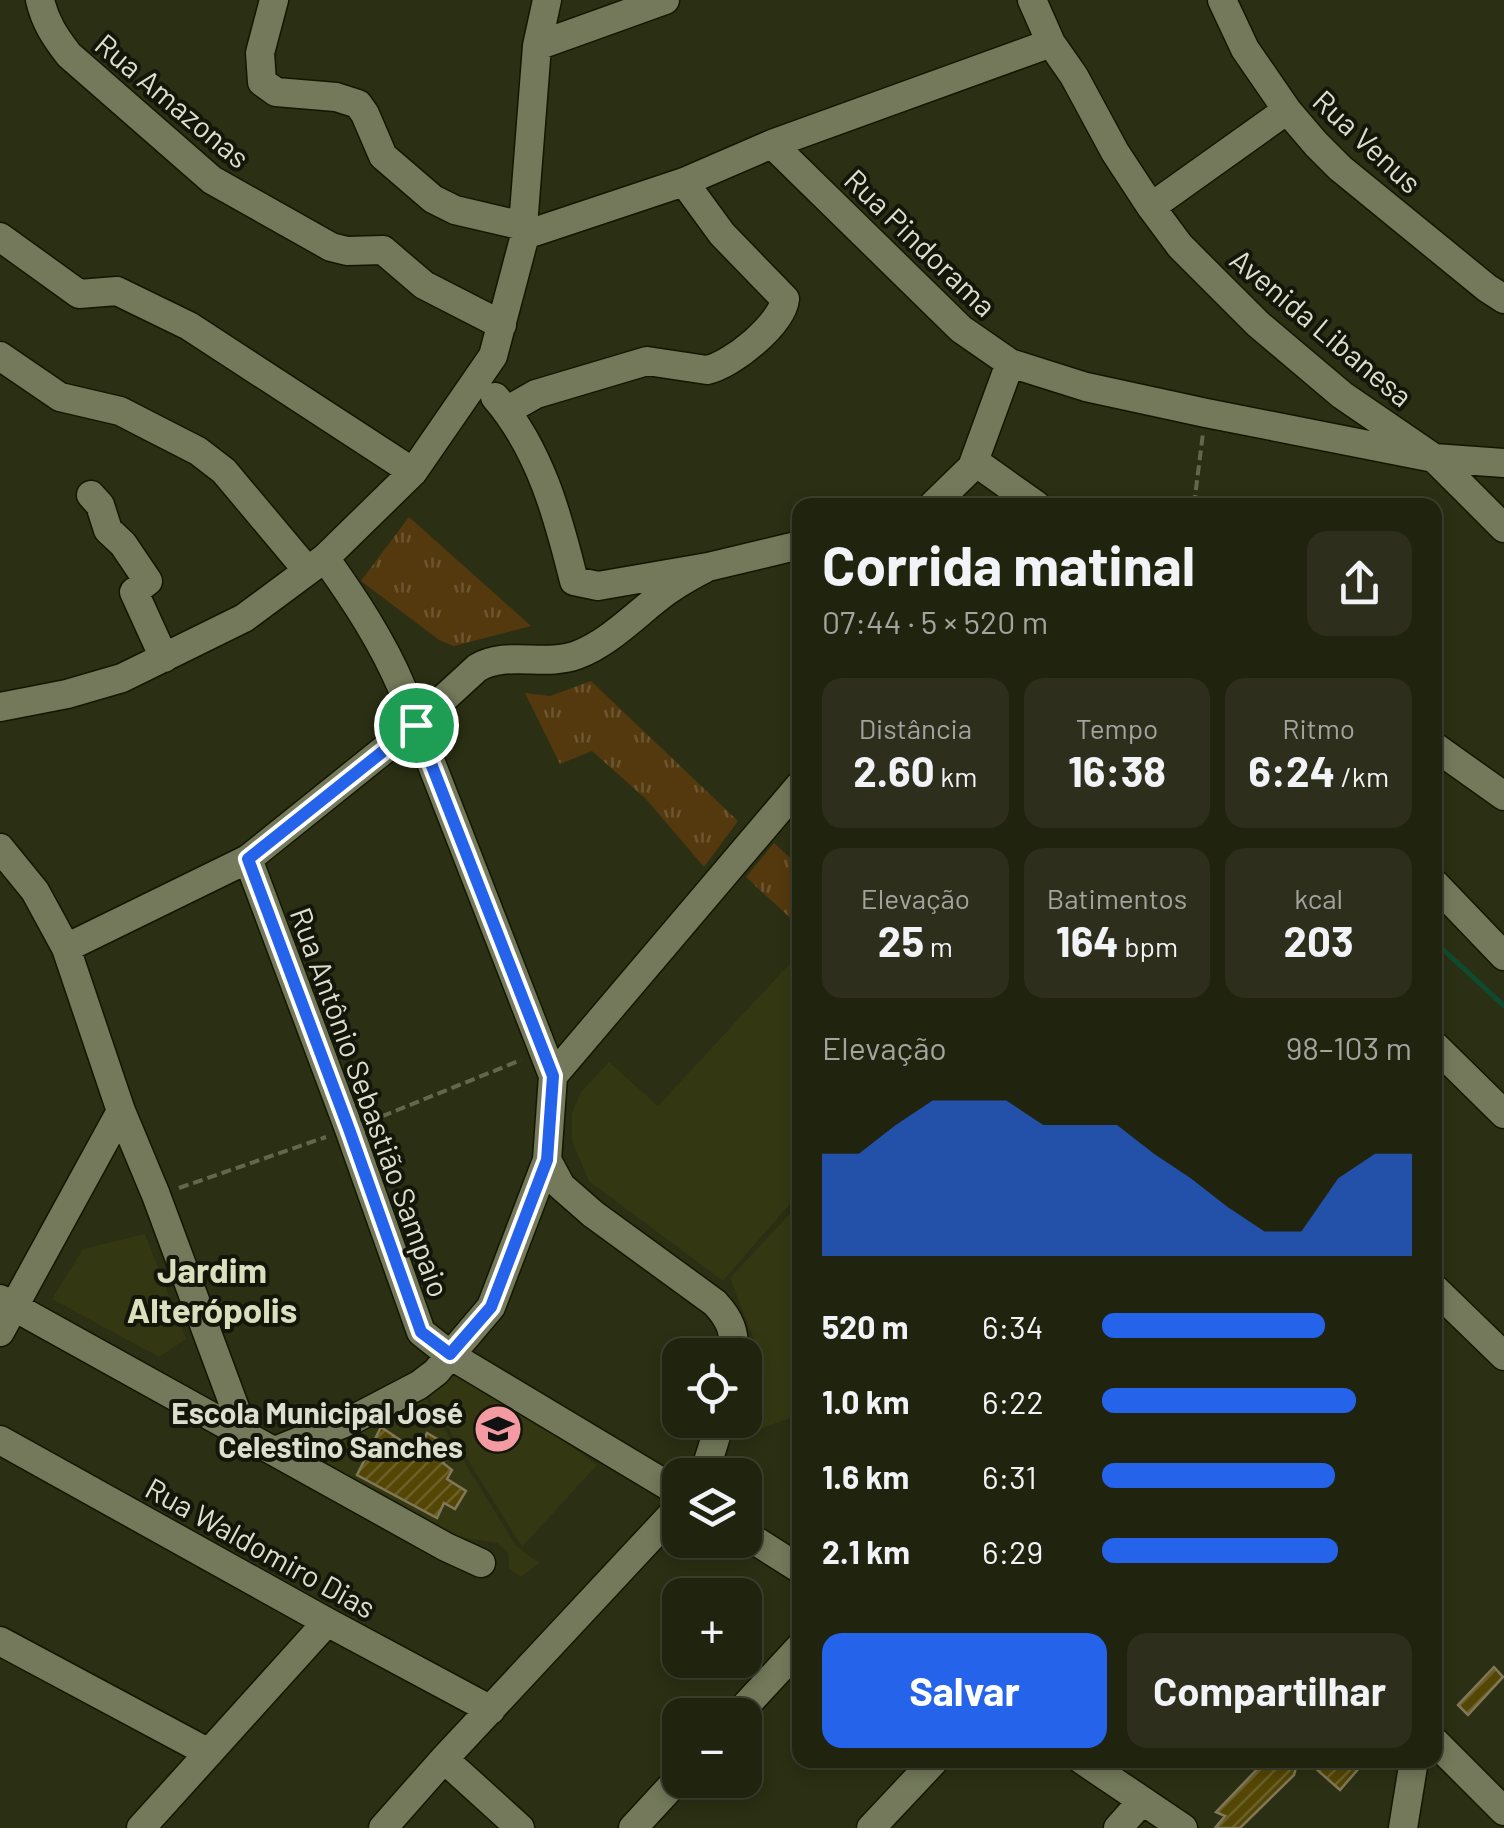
<!DOCTYPE html>
<html lang="pt">
<head>
<meta charset="utf-8">
<style>
  body { margin:0; font-family:Barlow,sans-serif; background:#2d2f1c; color:#f1f3f6; height:100vh; display:flex; flex-direction:column; font-size:38px; white-space:nowrap }
  * { box-sizing:border-box; margin:0 }
  p { font-size:32px; color:#a2a49e }
  .icon { flex:none; width:55px; height:55px; fill:none; stroke:currentColor; stroke-width:2; stroke-linecap:round; stroke-linejoin:round }
  .map { position:relative; flex:1; overflow:hidden }
  .sheet { position:absolute; left:792px; top:498px; width:650px; height:1270px; display:flex; flex-direction:column; background:#20230e; border-radius:20px; box-shadow:0 5px 15px #0003,0 0 0 2px #3d402e }
  .sheet>* { flex:none }
  .tools { position:absolute; left:662px; top:1338px; display:grid; gap:20px }
  .tools a { display:grid; place-items:center; width:100px; height:100px; border-radius:20px; background:#20230e; box-shadow:0 5px 15px #0003,0 0 0 2px #3d402e; font-size:50px }
  .pin { position:absolute; display:grid; place-items:center; width:85px; height:85px; color:#fff; margin:-42px; border:5px solid #fff; border-radius:50%; box-shadow:0 2px 10px #0007 }
  .round { display:grid; place-items:center; flex:none; width:105px; height:105px; border-radius:20px; background:#2d2f1c }
  .head { display:flex; align-items:center; justify-content:space-between; height:170px; padding:0 30px }
  h1 { font-size:55px; font-weight:700; line-height:75px }
  .metrics { display:grid; grid-template-columns:repeat(3,1fr); gap:15px; height:170px; padding:10px 30px }
  .metrics div { display:grid; align-content:center; border-radius:20px; background:#2d2f1c; text-align:center }
  .metrics b { font-size:42px; font-weight:700 }
  .metrics small { font-size:28px; font-weight:400 }
  .metrics p { font-size:28px }
  .chart { height:280px; padding:20px 30px }
  .chart p { display:flex; justify-content:space-between }
  .chart svg { width:100%; height:180px; margin-top:10px; fill:#2563eb; opacity:.7 }
  .primary-button { display:flex; gap:20px; margin-top:auto; padding:20px 30px }
  .primary-button a { flex:1; height:115px; border-radius:20px; background:#2563eb; color:#fff; font-size:40px; font-weight:700; line-height:115px; text-align:center }
  .primary-button a+a { background:#2d2f1c; color:#f1f3f6 }
  ul { padding:0 30px; list-style:none; font-size:32px }
  li { display:grid; grid-template-columns:160px 120px 1fr; align-items:center; height:75px }
  li i { height:25px; border-radius:12px; background:#2563eb }
  .map>svg:first-child { display:block }
  .built { fill:#333813 }
  .grass { fill:url(#grass-tufts) }
  .lines { fill:none; stroke-linecap:round; stroke-linejoin:round }
  .stream { stroke:#0e4b2e; stroke-width:5 }
  .building { fill:url(#building-hatch); stroke:#807859; stroke-width:2.5 }
  .minor-casing { stroke:#141700; stroke-width:31 }
  .path { stroke:#63674e; stroke-width:4; stroke-dasharray:10 5; stroke-linecap:butt }
  .minor { stroke:#73795a; stroke-width:28 }
  .route-casing { stroke:#fff; stroke-width:20 }
  .route { stroke:#2563eb; stroke-width:12 }
  .labels { text-anchor:middle; dominant-baseline:central; stroke-width:8; stroke-linejoin:round; paint-order:stroke }
  .street-label { font-size:30px; fill:#dcdfce; stroke:#14160a }
  .poi-label { font-size:30px; font-weight:bold; fill:#dcdfce; stroke:#14160a; text-anchor:end }
  .quarter-label { font-size:35px; font-weight:bold; fill:#dae0be; stroke:#14160a }
</style>
</head>
<body>
<div class="map">
<svg width="1504" height="1828" viewBox="0 0 1504 1828">
  <defs>
    <pattern id="grass-tufts" width="24" height="20" patternUnits="userSpaceOnUse" patternTransform="scale(2.5)"><rect width="24" height="20" fill="#54390e"/><path d="M3 7l-1-3M5 7V3M7 7l1-3M15 17l-1-3M17 17v-4M19 17l1-3" fill="none" stroke="#6c5530"/></pattern>
    <pattern id="building-hatch" width="6" height="6" patternUnits="userSpaceOnUse" patternTransform="scale(2.5)"><rect width="6" height="6" fill="#544605"/><path d="M-1 1l2-2M0 6l6-6M5 7l2-2" fill="none" stroke="#6c6028"/></pattern>
  </defs>
  <rect width="100%" height="100%" fill="#2b2f13"/>
  <path class="built" d="M793 960 800 967V1192L723 1281 589 1181 572 1141V1113L581 1092 609 1062 658 1106Z
    M800 1203V1415L738 1436 742 1420H745V1408L759 1352 730 1278Z
    M145 1234 186 1339 159 1357 52 1299 83 1249Z
    M461 1368 597 1465 522 1547 427 1394Z
    M426 1399 516 1546 539 1563 521 1577 509 1568 508 1553 498 1543 458 1537 330 1468 323 1456 326 1445Z"/>
  <path class="grass" d="M409 517 531 626 454 646 439 640 361 581Z
    M591 681 738 821 704 867 646 799 592 751 560 764 525 693 550 696Z
    M774 843 800 867V927L746 877Z"/>
  <g class="lines">
    <path class="stream" d="M1435 942 1504 1006"/>
  </g>
  <path class="building" d="M381 1427 409 1446 410 1443 420 1449 427 1433 451 1447 443 1463 452 1470 447 1479 466 1491 455 1509 444 1503 437 1518 357 1475Z
    M1494 1667 1503 1677 1468 1715 1458 1705Z
    M1266 1760H1298L1294 1775 1240 1828H1215L1225 1816 1216 1812Z
    M1306 1760H1366L1340 1790Z"/>
  <g class="lines">
    <g class="minor-casing">
      <path id="minor" d="M40 0C45 22 55 37 69 55L212 180 331 247 347 251 383 250 424 285 502 325
        M274 0 260 53 262 82 276 92 336 97 358 104 365 114 383 156 433 199 455 210 523 226
        M1032 0 1051 43 1074 76 1115 152 1151 207 1180 246 1258 324 1342 395 1434 458 1504 528
        M1222 0 1245 49 1287 110 1316 144 1340 168 1487 288 1504 299
        M537 46 665 0
        M772 144 961 329 1010 363 1086 387 1206 413 1434 458 1504 463
        M1151 207 1287 110
        M525 235 684 182 772 144 1051 43
        M0 237 79 294 117 291 189 326 413 472
        M0 356 60 397 120 411 198 451 224 471 307 570
        M495 397C540 449 558 516 574 581L598 586 708 567 800 545
        M506 411 536 394 647 361 707 370C732 365 782 324 785 299L722 234 684 182
        M972 467 1010 363
        M91 495 100 505 108 530 123 544 148 581 134 592 164 658
        M933 505 972 467 981 466 1036 505
        M0 707 67 694 122 678 244 618 325 558 413 472 493 356 525 235 523 226 537 46 547 0
        M1435 747 1504 796
        M0 848 35 891 66 948 121 1111 156 1195 245 1435
        M248 859 349 1129 421 1332 450 1355 680 1493
        M1435 884 1504 956
        M66 948 248 859 415 725 477 668C506 650 545 667 577 655 611 642 638 612 667 591 680 582 694 574 708 567
        M1435 1046 1504 1114
        M553 1076 800 785
        M547 1160 561 1186 593 1214 715 1303C730 1319 736 1333 733 1355
        M1435 1289 1504 1356
        M0 1299 446 1547 481 1563
        M0 1332 121 1111
        M0 1440 327 1622 491 1710
        M275 1451 352 1420 419 1385 436 1372 491 1307 547 1160 553 1076 402 688C382 641 355 600 325 558
        M702 1475 706 1468 721 1420
        M745 1534 800 1569
        M0 1641 209 1753
        M737 1715 800 1647
        M1435 1742 1504 1811
        M444 1759 520 1828
        M1082 1760 1183 1828
        M141 1828 327 1622
        M383 1828 444 1759 680 1506
        M633 1828 680 1777
        M871 1828 935 1760
        M1118 1828 1142 1801
        M1403 1828 1414 1760"/>
    </g>
    <path class="path" d="M1194 505 1203 433
      M368 1122 521 1060
      M179 1188 326 1137"/>
    <use href="#minor" class="minor"/>
  </g>
  <g class="lines">
    <g class="route-casing">
      <path id="route" d="M416 725 553 1076 547 1160 491 1307 450 1354 421 1332 349 1129 248 859Z"/>
    </g>
    <use href="#route" class="route"/>
  </g>
  <defs>
    <g id="school-disc" transform="scale(2.5)"><circle r="9.5" fill="#f49aa3" stroke="#14160a"/><path d="M0-5L7-2L0 1L-7-2ZM-4 1L0 2.5L4 1V4Q0 6-4 4Z" fill="#111"/></g>
  </defs>
  <g fill-rule="evenodd">
    <use href="#school-disc" x="498" y="1429"/>
  </g>
  <g class="labels">
    <g class="street-label">
      <text transform="translate(173 100) rotate(40)">Rua Amazonas</text>
      <text transform="translate(1368 141) rotate(43)">Rua Venus</text>
      <text transform="translate(921 242) rotate(44)">Rua Pindorama</text>
      <text transform="translate(1322 327) rotate(40)">Avenida Libanesa</text>
      <text transform="translate(371 1102) rotate(70)">Rua Antônio Sebastião Sampaio</text>
      <text transform="translate(261 1547) rotate(29)">Rua Waldomiro Dias</text>
    </g>
    <g class="poi-label">
      <text x="463" y="1412">Escola Municipal José<tspan x="463" dy="34">Celestino Sanches</tspan></text>
    </g>
    <g class="quarter-label">
      <text x="212" y="1269">Jardim<tspan x="212" dy="40">Alterópolis</tspan></text>
    </g>
  </g>
</svg>
<div class="tools">
<a><svg class="icon" aria-label="locate" viewBox="0 0 24 24"><circle cx="12" cy="12" r="6"/><path d="M12 2v4M12 18v4M2 12h4M18 12h4"/></svg></a>
<a><svg class="icon" aria-label="layers" viewBox="0 0 24 24"><path d="M12 4l9 5-9 5-9-5zM3 14l9 5 9-5"/></svg></a>
<a>+</a>
<a>−</a>
</div>
<div class="pin" style="left:416px;top:725px;background:#1e9e55"><svg class="icon" aria-label="arrive" viewBox="0 0 24 24"><path d="M6 21V4h12l-3 4 3 4H6"/></svg></div>
<section class="sheet">
<div class="head"><div><h1>Corrida matinal</h1><p>07:44 · 5 × 520 m</p></div><a class="round"><svg class="icon" aria-label="share" viewBox="0 0 24 24"><path d="M12 15V3M7 8l5-5 5 5M5 13v7h14v-7"/></svg></a></div>
<div class="metrics">
<div><p>Distância</p><b>2.60<small> km</small></b></div>
<div><p>Tempo</p><b>16:38</b></div>
<div><p>Ritmo</p><b>6:24<small> /km</small></b></div>
</div>
<div class="metrics">
<div><p>Elevação</p><b>25<small> m</small></b></div>
<div><p>Batimentos</p><b>164<small> bpm</small></b></div>
<div><p>kcal</p><b>203</b></div>
</div>
<div class="chart"><p><span>Elevação</span>98–103 m</p>
<svg viewBox="0 0 160 44" preserveAspectRatio="none"><path d="M0 44V19L10 19L20 12L30 6L40 6L50 6L60 12L70 12L80 12L90 19L100 25L110 32L120 38L130 38L140 25L150 19L160 19V44z"/></svg>
</div>
<ul>
<li><b>520 m</b>6:34<i style="width:72%"></i></li>
<li><b>1.0 km</b>6:22<i style="width:82%"></i></li>
<li><b>1.6 km</b>6:31<i style="width:75%"></i></li>
<li><b>2.1 km</b>6:29<i style="width:76%"></i></li>
</ul>
<div class="primary-button"><a>Salvar</a><a>Compartilhar</a></div>
</section>
</div>
</body>
</html>
